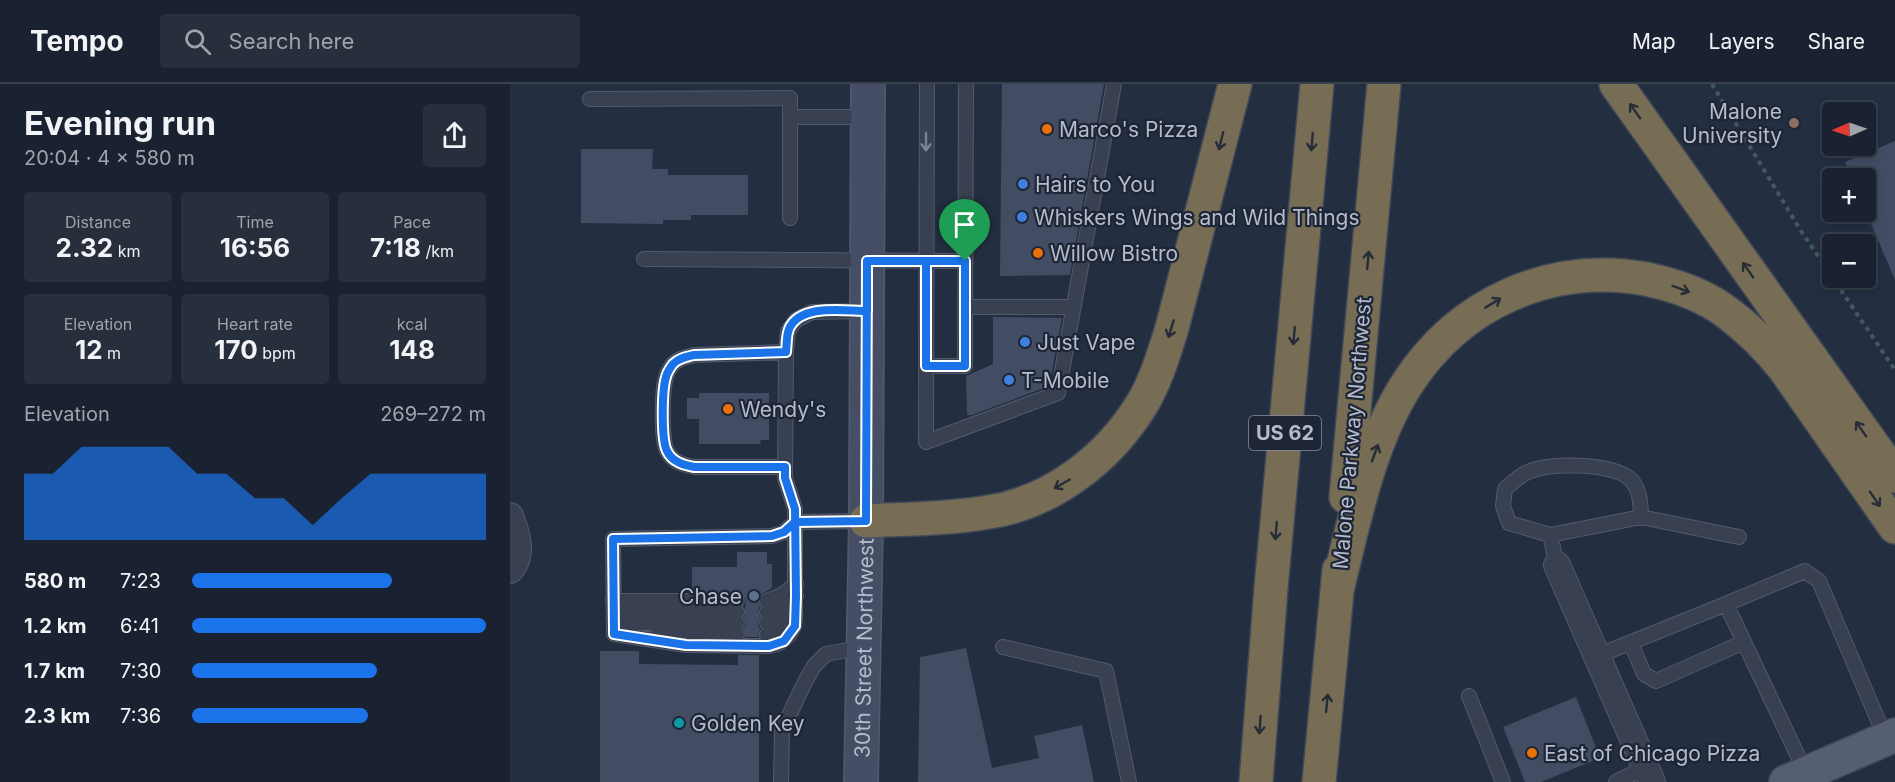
<!DOCTYPE html>
<html lang="en">
<head>
<meta charset="utf-8">
<style>
  body { margin:0; font-family:Inter,sans-serif; background:#272f3d; color:#f1f3f6; height:100vh; display:flex; flex-direction:column; font-size:22px; white-space:nowrap }
  * { box-sizing:border-box; margin:0 }
  p { font-size:20px; color:#9fa4ab }
  .icon { flex:none; width:33px; height:33px; fill:none; stroke:currentColor; stroke-width:2; stroke-linecap:round; stroke-linejoin:round }
  .map { position:relative; flex:1; overflow:hidden }
  .side { display:flex; flex-direction:column; background:#1a2231; width:510px }
  .side>* { flex:none }
  .needle { width:39px; rotate:268deg }
  .fabs { position:absolute; left:1312px; top:18px; display:grid; gap:12px }
  .fabs a { display:grid; place-items:center; width:54px; height:54px; border-radius:6px; background:#1a2231; box-shadow:0 3px 9px #0003,0 0 0 2px #383f4d; font-size:30px }
  .pin { position:absolute; display:grid; place-items:center; width:51px; height:51px; color:#fff; margin:-62px -26px; border-radius:50% 50% 50% 0; rotate:-45deg; box-shadow:0 0 6px #0007 }
  .pin .icon { rotate:45deg }
  .round { display:grid; place-items:center; flex:none; width:63px; height:63px; border-radius:6px; background:#272f3d }
  .summary { display:flex; align-items:center; justify-content:space-between; height:102px; padding:0 24px }
  h1 { font-size:33px; font-weight:700; line-height:45px }
  .metrics { display:grid; grid-template-columns:repeat(3,1fr); gap:9px; height:102px; padding:6px 24px }
  .metrics div { display:grid; align-content:center; border-radius:6px; background:#272f3d; text-align:center }
  .metrics b { font-size:26px; font-weight:700 }
  .metrics small { font-size:16px; font-weight:400 }
  .metrics p { font-size:16px }
  .chart { height:168px; padding:12px 24px }
  .chart p { display:flex; justify-content:space-between }
  .chart svg { width:100%; height:108px; margin-top:6px; fill:#1a73e8; opacity:.7 }
  ul { padding:0 24px; list-style:none; font-size:20px }
  li { display:grid; grid-template-columns:96px 72px 1fr; align-items:center; height:45px }
  li i { height:15px; border-radius:8px; background:#1a73e8 }
  header { display:flex; align-items:center; gap:36px; box-sizing:border-box; height:84px; padding:0 30px; background:#1a2231; border-bottom:2px solid #383f4d }
  header strong { font-size:28px }
  nav { display:flex; gap:33px; margin-inline-start:auto; font-size:21px }
  .search { width:420px; height:54px; background:#272f3d; display:flex; align-items:center; gap:15px; box-sizing:border-box; padding:0 21px; border-radius:6px; color:#9fa4ab; font-size:22px }
  main { display:flex; flex:1; min-height:0 }
  .map>svg:first-child { display:block }
  .building { fill:#424d63 }
  .lines { fill:none; stroke-linecap:round; stroke-linejoin:round }
  .service-casing { stroke:#535b6b; stroke-width:16 }
  .minor-casing { stroke:#535b6b; stroke-width:28 }
  .secondary-casing { stroke:#535b6b; stroke-width:36 }
  .primary-casing { stroke:#41495a; stroke-width:36 }
  .motorway-casing { stroke:#404858; stroke-width:36 }
  .path { stroke:#44595f; stroke-width:4; stroke-dasharray:4.5 4.5; stroke-linecap:butt }
  .service { stroke:#384051; stroke-width:14 }
  .minor { stroke:#384051; stroke-width:26 }
  .secondary { stroke:#454e64; stroke-width:33 }
  .primary { stroke:#565f71; stroke-width:33 }
  .motorway { stroke:#776d54; stroke-width:33 }
  .oneway { stroke:#262c39 }
  .oneway2 { stroke:#7c8494 }
  .route-casing { stroke:#fff; stroke-width:12 }
  .route { stroke:#1a73e8; stroke-width:8 }
  .education-dot { fill:#8d6e63; stroke:#1d2536; stroke-width:2 }
  .food-dot { fill:#e8710a; stroke:#1d2536; stroke-width:2 }
  .shop-dot { fill:#3f7fe0; stroke:#1d2536; stroke-width:2 }
  .service-dot { fill:#5c6f8a; stroke:#1d2536; stroke-width:2 }
  .culture-dot { fill:#0f9aa8; stroke:#1d2536; stroke-width:2 }
  .labels { text-anchor:middle; dominant-baseline:central; stroke-width:4.5; stroke-linejoin:round; paint-order:stroke }
  .shield { fill:#1d2536; stroke:#878e9e; stroke-width:1.5 }
  .shield-label { font-size:20px; font-weight:bold; fill:#b4bbcb }
  .poi-label { font-size:21px; fill:#b4bbcb; stroke:#1d2536; text-anchor:start }
  .street-label { font-size:21px; fill:#b4bbcb; stroke:#1d2536 }
</style>
</head>
<body>
<header>
<strong>Tempo</strong>
<div class="search"><svg class="icon" aria-label="search" viewBox="0 0 24 24"><circle cx="10" cy="10" r="6"/><path d="M15 15l6 6"/></svg>Search here</div>
<nav><a>Map</a><a>Layers</a><a>Share</a></nav>
</header>
<main>
<section class="side">
<div class="summary"><div><h1>Evening run</h1><p>20:04 · 4 × 580 m</p></div><a class="round"><svg class="icon" aria-label="share" viewBox="0 0 24 24"><path d="M12 15V3M7 8l5-5 5 5M5 13v7h14v-7"/></svg></a></div>
<div class="metrics">
<div><p>Distance</p><b>2.32<small> km</small></b></div>
<div><p>Time</p><b>16:56</b></div>
<div><p>Pace</p><b>7:18<small> /km</small></b></div>
</div>
<div class="metrics">
<div><p>Elevation</p><b>12<small> m</small></b></div>
<div><p>Heart rate</p><b>170<small> bpm</small></b></div>
<div><p>kcal</p><b>148</b></div>
</div>
<div class="chart"><p><span>Elevation</span>269–272 m</p>
<svg viewBox="0 0 160 44" preserveAspectRatio="none"><path d="M0 44V17L10 17L20 6L30 6L40 6L50 6L60 17L70 17L80 27L90 27L100 38L110 27L120 17L130 17L140 17L150 17L160 17V44z"/></svg>
</div>
<ul>
<li><b>580 m</b>7:23<i style="width:68%"></i></li>
<li><b>1.2 km</b>6:41<i style="width:100%"></i></li>
<li><b>1.7 km</b>7:30<i style="width:63%"></i></li>
<li><b>2.3 km</b>7:36<i style="width:60%"></i></li>
</ul>
</section>
<div class="map">
<svg width="1385" height="698" viewBox="0 0 1385 698">
  <rect width="100%" height="100%" fill="#232e41"/>
  <path class="building" d="M492 0H594L560 191 490 192Z
    M1385 57V196L1356 128V94H1342L1335 78Z
    M71 65H143L142 85H158V91H238V131H181V136H153V140L71 139Z
    M483 233 552 234 539 302 462 331H457L456 292 483 280Z
    M189 309H259V356H250L251 360H189V335H177V314H189Z
    M227 468H257V480H262V504L250 511 248 515 250 522 248 527 250 533 248 541 250 545 248 553H236L233 545 236 540 234 534 236 516 232 510 182 508V483H227Z
    M456 564 482 684 529 674 524 652 572 641 584 698H408L410 573Z
    M90 567H129V580L228 581V571H249V698H90Z
    M1066 613 1090 674 1031 698H1015L993 643Z"/>
  <g class="lines">
    <g class="service-casing">
      <path id="service" d="M417 0 416 358 548 309 604 0
        M80 15 280 14V33H358
        M280 134V33
        M134 175 455 177
        M455 223H564
        M416 282H455L456 0
        M275 383H184C174 381 162 378 157 367 151 355 152 306 156 293 157 289 160 284 163 280 169 274 176 273 184 271L276 268
        M356 437 285 438 274 448 262 452 103 455 104 550 176 561 259 562 269 559 280 550 284 542 285 535V425L275 394 276 268 278 247 286 236 302 228 357 227
        M1040 451 999 439 993 422 995 405C1002 399 1010 391 1018 388 1040 378 1099 379 1119 394 1130 403 1131 420 1131 433
        M1047 481 1040 451 1131 433 1229 453
        M103 517H227
        M257 517 272 511 286 500
        M1216 520 1295 487 1309 497 1376 655
        M104 528H227
        M257 528 272 523 286 512
        M104 539H227
        M257 539 272 534 285 523
        M148 550 227 551
        M257 551 272 545 285 535
        M1121 559 1134 590 1146 597 1234 558
        M493 563 596 587 619 698
        M1087 572 1216 520 1296 689
        M959 612 993 698
        M271 698 272 646 294 600 304 582 316 570 353 563
        M1106 698 1136 683"/>
    </g>
    <g class="minor-casing">
      <path id="minor" d="M0 432C7 450 14 471 0 486
        M1047 481 1142 698"/>
    </g>
    <g class="secondary-casing">
      <g id="secondary">
        <path id="s1" d="M351 698 356 437 358 0"/>
      </g>
    </g>
    <g class="primary-casing">
      <path id="primary" d="M1276 698 1385 651"/>
    </g>
    <g class="motorway-casing">
      <path id="motorway" d="M1106 0 1385 392
        M836 413 874 0
        M356 437C397 435 439 435 479 428 543 418 599 374 632 320 646 297 654 269 662 244L725 0
        M827 506C844 438 859 359 897 300 950 218 1041 178 1136 195 1165 201 1196 212 1219 230 1240 246 1258 264 1274 284L1385 443
        M746 698 761 504 807 0
        M809 698 829 486"/>
    </g>
    <path class="path" d="M1202 0 1291 147 1385 286"/>
    <use href="#service" class="service"/>
    <use href="#minor" class="minor"/>
    <use href="#secondary" class="secondary"/>
    <use href="#primary" class="primary"/>
    <use href="#motorway" class="motorway"/>
  </g>
  <defs><path id="oneway-shaft" d="M-6 0H5M1.5-3L5.5 0L1.5 3" fill="none" stroke-width="1.6" stroke-linecap="round" stroke-linejoin="round" transform="scale(1.5)"/></defs>
  <g class="oneway">
    <use href="#oneway-shaft" transform="translate(1125 27) rotate(-125)"/>
    <use href="#oneway-shaft" transform="translate(711 57) rotate(104)"/>
    <use href="#oneway-shaft" transform="translate(802 58) rotate(95)"/>
    <use href="#oneway-shaft" transform="translate(858 176) rotate(-85)"/>
    <use href="#oneway-shaft" transform="translate(1238 186) rotate(-125)"/>
    <use href="#oneway-shaft" transform="translate(1171 205) rotate(20)"/>
    <use href="#oneway-shaft" transform="translate(983 219) rotate(-31)"/>
    <use href="#oneway-shaft" transform="translate(661 245) rotate(107)"/>
    <use href="#oneway-shaft" transform="translate(784 252) rotate(95)"/>
    <use href="#oneway-shaft" transform="translate(1351 345) rotate(-125)"/>
    <use href="#oneway-shaft" transform="translate(865 369) rotate(-70)"/>
    <use href="#oneway-shaft" transform="translate(552 400) rotate(150)"/>
    <use href="#oneway-shaft" transform="translate(1365 415) rotate(55)"/>
    <use href="#oneway-shaft" transform="translate(766 447) rotate(95)"/>
    <use href="#oneway-shaft" transform="translate(817 619) rotate(-84)"/>
    <use href="#oneway-shaft" transform="translate(750 641) rotate(94)"/>
  </g>
  <use class="oneway2" href="#oneway-shaft" transform="translate(416 58) rotate(90)"/>
  <g class="lines">
    <g class="route-casing">
      <path id="route" d="M455 177H357V227C335 227 290 219 279 245 276 253 277 261 276 268L184 271C176 273 169 274 163 280 160 284 157 289 156 293 152 306 151 355 157 367 162 378 174 381 184 383H275V394L285 425 286 512 285 542 274 557 259 562 176 561 104 550 103 455 262 452 274 448 285 438 356 437C356 350 357 264 357 177H416V282H455V177"/>
    </g>
    <use href="#route" class="route"/>
  </g>
  <circle class="education-dot" cx="1284" cy="39" r="6"/>
  <g class="food-dot">
    <circle cx="537" cy="45" r="6"/>
    <circle cx="528" cy="169" r="6"/>
    <circle cx="218" cy="325" r="6"/>
    <circle cx="1022" cy="669" r="6"/>
  </g>
  <g class="shop-dot">
    <circle cx="513" cy="100" r="6"/>
    <circle cx="512" cy="133" r="6"/>
    <circle cx="515" cy="258" r="6"/>
    <circle cx="499" cy="296" r="6"/>
  </g>
  <circle class="service-dot" cx="244" cy="512" r="6"/>
  <circle class="culture-dot" cx="169" cy="639" r="6"/>
  <g class="labels">
    <rect class="shield" x="739" y="332" width="72" height="34" rx="4.5"/>
    <g class="shield-label">
      <text x="775" y="349">US 62</text>
    </g>
    <g class="poi-label">
      <text x="1272" y="27" text-anchor="end">Malone<tspan x="1272" dy="24">University</tspan></text>
      <text x="549" y="45">Marco's Pizza</text>
      <text x="525" y="100">Hairs to You</text>
      <text x="524" y="133">Whiskers Wings and Wild Things</text>
      <text x="540" y="169">Willow Bistro</text>
      <text x="527" y="258">Just Vape</text>
      <text x="511" y="296">T-Mobile</text>
      <text x="230" y="325">Wendy's</text>
      <text x="232" y="512" text-anchor="end">Chase</text>
      <text x="181" y="639">Golden Key</text>
      <text x="1034" y="669">East of Chicago Pizza</text>
    </g>
    <g class="street-label">
      <text transform="translate(842 349) rotate(-85)">Malone Parkway Northwest</text>
      <text stroke="none"><textPath href="#s1" startOffset="134">30th Street Northwest</textPath></text>
    </g>
  </g>
</svg>
<div class="fabs">
<a><svg class="needle" viewBox="-14 -14 28 28"><path d="M0-13l5 13h-10z" fill="#e53935"/><path d="M0 13l5-13h-10z" fill="#9fa4ab"/></svg></a>
<a>+</a>
<a>−</a>
</div>
<div class="pin" style="left:455px;top:177px;background:#1e9e55"><svg class="icon" aria-label="arrive" viewBox="0 0 24 24"><path d="M6 21V4h12l-3 4 3 4H6"/></svg></div>
</div>
</main>
</body>
</html>
